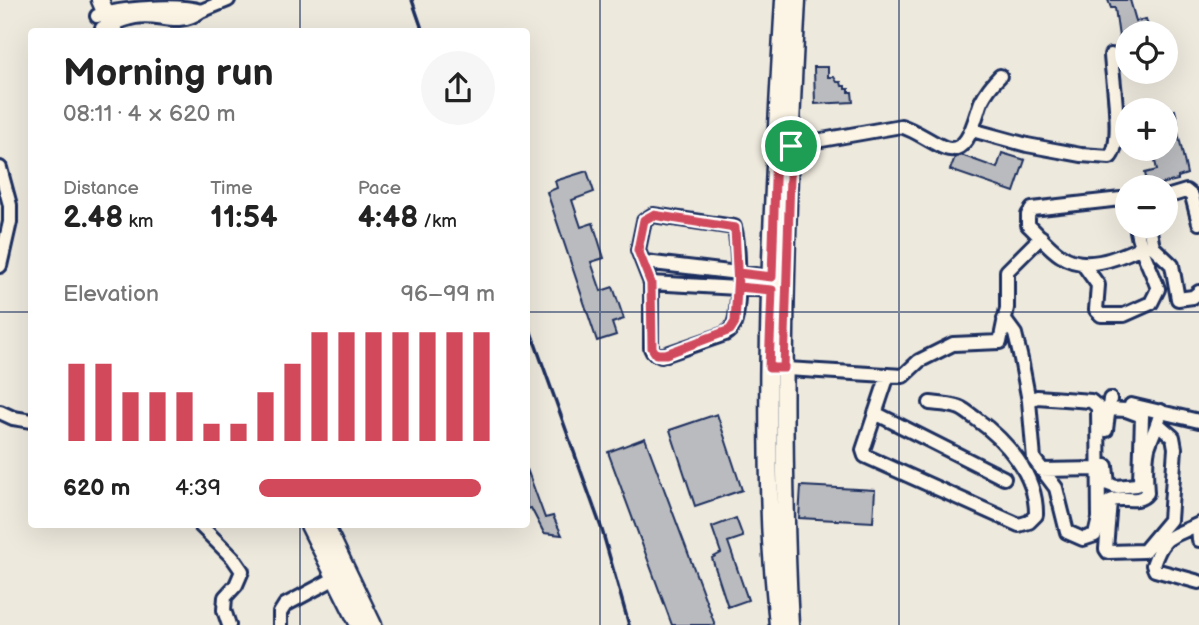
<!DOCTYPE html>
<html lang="en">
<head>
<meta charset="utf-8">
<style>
  body { margin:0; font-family:"Balsamiq Sans",sans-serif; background:#f6f6f6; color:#222; height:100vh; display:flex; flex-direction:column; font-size:26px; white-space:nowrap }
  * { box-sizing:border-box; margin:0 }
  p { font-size:23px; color:#767676 }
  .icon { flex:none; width:38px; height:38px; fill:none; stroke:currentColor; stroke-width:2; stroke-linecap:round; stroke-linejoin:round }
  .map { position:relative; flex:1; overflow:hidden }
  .drawer { position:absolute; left:28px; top:28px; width:502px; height:500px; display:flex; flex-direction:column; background:#fff; border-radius:7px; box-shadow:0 7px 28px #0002 }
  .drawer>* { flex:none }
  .tools { position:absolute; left:1115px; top:21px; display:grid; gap:14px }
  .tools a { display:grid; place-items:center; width:63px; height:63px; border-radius:50%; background:#fff; box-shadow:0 7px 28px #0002; font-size:35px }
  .pin { position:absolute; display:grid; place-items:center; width:60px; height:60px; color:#fff; margin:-30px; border:4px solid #fff; border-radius:50%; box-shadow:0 2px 7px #0007 }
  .round { display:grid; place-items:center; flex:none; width:74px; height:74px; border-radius:37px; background:#f6f6f6 }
  .overview { display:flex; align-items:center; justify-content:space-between; height:119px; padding:0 35px }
  h1 { font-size:38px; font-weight:800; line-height:52px }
  .metrics { display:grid; grid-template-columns:repeat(3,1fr); gap:10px; height:119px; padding:7px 35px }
  .metrics div { display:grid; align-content:center }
  .metrics b { font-size:30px; font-weight:800 }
  .metrics small { font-size:19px; font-weight:400 }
  .metrics p { font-size:19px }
  .chart { height:196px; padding:14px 35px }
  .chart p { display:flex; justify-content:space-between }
  .chart svg { width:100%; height:126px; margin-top:7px; stroke:#d1495b; stroke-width:6 }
  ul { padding:0 35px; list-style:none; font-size:23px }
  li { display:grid; grid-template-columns:112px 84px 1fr; align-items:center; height:52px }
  li i { height:18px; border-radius:9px; background:#d1495b }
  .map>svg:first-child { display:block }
  .building { fill:#babbbe; stroke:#1b2f5e; stroke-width:2 }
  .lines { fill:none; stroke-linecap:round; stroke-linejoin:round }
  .minor-casing { stroke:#1b2f5e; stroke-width:18 }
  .major-casing { stroke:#1b2f5e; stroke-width:21 }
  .minor { stroke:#fcf5e5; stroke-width:12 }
  .major { stroke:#fcf5e5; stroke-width:16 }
  .rail { stroke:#1b2f5e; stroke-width:3.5 }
  .route-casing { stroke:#fff; stroke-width:14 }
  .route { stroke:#d1495b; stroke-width:9 }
  .grid { fill:none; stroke:#1b2f5e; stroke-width:2; stroke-opacity:0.55 }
</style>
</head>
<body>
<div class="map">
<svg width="1199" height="625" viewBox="0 0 1199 625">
  <rect width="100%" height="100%" fill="#eee9dd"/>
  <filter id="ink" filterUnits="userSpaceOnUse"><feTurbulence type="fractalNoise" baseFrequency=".0143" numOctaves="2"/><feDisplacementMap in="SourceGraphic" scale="14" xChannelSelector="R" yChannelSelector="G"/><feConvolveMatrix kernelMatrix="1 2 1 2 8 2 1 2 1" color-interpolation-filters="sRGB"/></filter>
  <g filter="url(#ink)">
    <path class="building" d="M1108 0H1130L1136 21 1146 19 1149 29 1147 30V33H1127V38L1119 37 1115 8H1111Z
      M814 67H828V77H834L837 82H841L842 86H845V89H849V92H852L853 102 815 104Z
      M1175 110 1178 123H1176L1187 174 1178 177V180L1148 187 1145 173 1157 170 1153 152H1157L1156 149H1166V112Z
      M1002 153 1025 160 1014 192 950 170 955 157 961 155 997 168Z
      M587 171 594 192 572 200 581 227 593 223 604 258 591 262 601 291 613 287 624 319 612 323 616 335 597 341 547 192 557 188 555 181Z
      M717 414 742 490 695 506 670 430Z
      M645 438 715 625H672L608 452Z
      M527 469 545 518 553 516 562 535 544 533 531 508 527 509Z
      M801 486 875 490 873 522 799 518Z
      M736 518 743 537 728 542 748 600 728 607 712 558 721 553 712 527Z"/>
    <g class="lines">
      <g class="minor-casing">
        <path id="minor" d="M201 11 228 0
          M97 16C120 8 178 4 201 11 177 28 160 12 135 17 124 19 113 24 102 28
          M972 130 1027 145 1081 155 1110 157C1124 142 1112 77 1111 55
          M782 147 901 126C917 131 930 142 945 148 969 156 975 117 981 102 986 92 992 84 1000 76
          M0 168 10 205V222L0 266
          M1166 197 1186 191 1192 196 1199 223
          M1127 202 1121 199 1032 209 1028 215V225C1038 234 1048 247 1060 255 1084 272 1116 259 1139 248
          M653 215 734 227C739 241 741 313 733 326 731 330 728 332 725 334L661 356 653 352 651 348V283L638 250 644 221Z
          M1149 226 1153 247 1172 265 1178 299 1193 297 1199 292
          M645 262 772 277
          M1083 264 1098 285 1096 310 1101 315H1124L1151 303 1158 289C1150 265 1140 252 1136 226
          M651 283 772 290
          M1004 319 1015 334 1021 359 1029 401 1034 459 1056 488 1067 532 1083 539 1095 535 1099 518 1098 407 1091 401 1037 397 1029 401
          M770 368 903 376 919 361 953 344 1000 342 1007 308V271L1041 237
          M888 375 863 450 865 456 1019 525 1029 522 1036 515C1037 475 1006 440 975 418 969 414 963 408 957 407 948 404 938 404 930 403
          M1131 405 1199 421
          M0 412 13 418 32 421
          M875 413 1004 478
          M1158 424 1173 437 1175 448 1170 520 1144 551 1108 552 1106 549 1110 501C1122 495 1138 505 1147 493 1146 479 1145 462 1148 448 1152 435 1158 425 1161 411
          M1106 430 1110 399
          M1106 466 1108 484 1116 487 1137 485 1140 481 1142 416 1126 410 1108 409
          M1041 470 1098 469
          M1199 524C1171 538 1164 533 1153 565L1155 570 1199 582
          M200 525 233 558 242 571 236 585 225 597 224 610 229 625
          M1198 525 1199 540
          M280 625V613L285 605 343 574"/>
      </g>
      <g class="major-casing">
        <path id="major" d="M100 0 114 32
          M309 525 359 625
          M325 525 373 625
          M778 625C775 590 771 554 770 519 764 347 774 172 784 0
          M790 625C779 417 786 208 797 0"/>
      </g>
      <use href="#minor" class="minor"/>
      <use href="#major" class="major"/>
      <path class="rail" d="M412 0 423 32
        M527 321 602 530 629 625"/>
    </g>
  </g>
  <g class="lines" filter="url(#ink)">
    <g class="route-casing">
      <path id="route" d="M791 146 776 149 772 277 738 273 735 322 730 330 666 354H656L652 348 651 283 638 250 644 220 653 215 735 228 738 287 772 290 769 368H784L791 146"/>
    </g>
    <use href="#route" class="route"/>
  </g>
  <path class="grid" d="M300 0V32M600 0V625M899 0V625M0 312H32M527 312H1199M300 525V625"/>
</svg>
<div class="tools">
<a><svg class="icon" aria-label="locate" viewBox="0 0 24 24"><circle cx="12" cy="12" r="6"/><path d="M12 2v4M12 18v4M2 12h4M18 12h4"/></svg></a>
<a>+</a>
<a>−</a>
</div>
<div class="pin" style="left:791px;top:146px;background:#1e9e55"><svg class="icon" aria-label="arrive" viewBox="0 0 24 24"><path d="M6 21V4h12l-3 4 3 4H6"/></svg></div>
<section class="drawer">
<div class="overview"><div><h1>Morning run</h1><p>08:11 · 4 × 620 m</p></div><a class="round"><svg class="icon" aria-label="share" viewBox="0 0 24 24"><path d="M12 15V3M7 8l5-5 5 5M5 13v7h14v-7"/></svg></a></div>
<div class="metrics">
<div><p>Distance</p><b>2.48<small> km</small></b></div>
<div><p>Time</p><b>11:54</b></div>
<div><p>Pace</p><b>4:48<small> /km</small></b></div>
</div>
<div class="chart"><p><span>Elevation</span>96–99 m</p>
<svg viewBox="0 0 160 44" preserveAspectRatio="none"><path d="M5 44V17M15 44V17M25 44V27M35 44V27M45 44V27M55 44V38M65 44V38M75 44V27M85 44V17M95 44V6M105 44V6M115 44V6M125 44V6M135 44V6M145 44V6M155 44V6"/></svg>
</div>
<ul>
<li><b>620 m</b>4:39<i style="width:94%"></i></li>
</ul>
</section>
</div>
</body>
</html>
